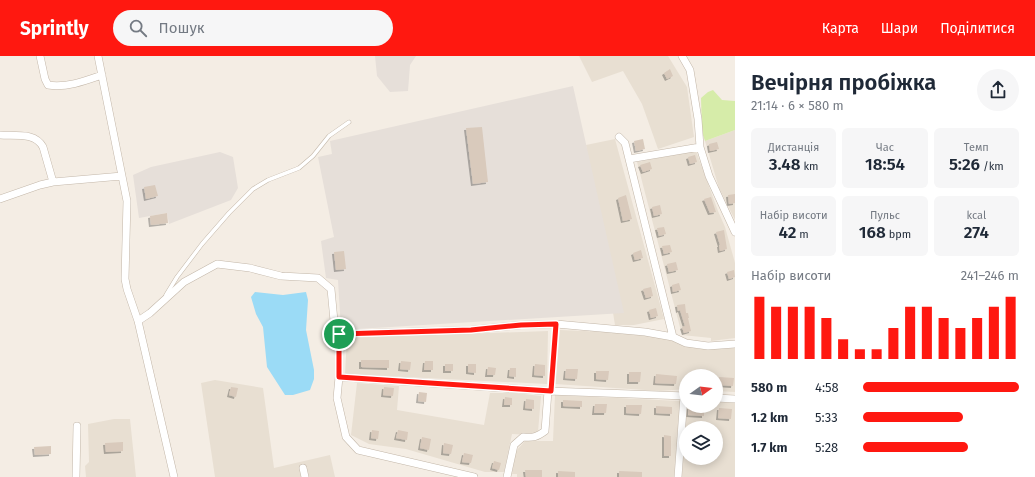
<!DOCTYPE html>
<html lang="uk">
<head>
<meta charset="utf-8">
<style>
  body { margin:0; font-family:"Fira Sans",sans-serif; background:#f6f6f7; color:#1f2937; height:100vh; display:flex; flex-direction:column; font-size:15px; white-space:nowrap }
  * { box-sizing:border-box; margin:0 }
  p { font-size:13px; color:#747a83 }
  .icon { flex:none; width:22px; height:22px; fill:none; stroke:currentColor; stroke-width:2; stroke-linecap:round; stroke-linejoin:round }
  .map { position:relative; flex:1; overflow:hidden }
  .panel { display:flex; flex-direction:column; background:#fff; width:300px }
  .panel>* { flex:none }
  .needle { width:26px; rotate:75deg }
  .controls { position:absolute; left:679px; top:313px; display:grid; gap:8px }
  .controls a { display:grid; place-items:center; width:44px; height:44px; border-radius:50%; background:#fff; box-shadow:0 2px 10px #0003; font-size:20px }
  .pin { position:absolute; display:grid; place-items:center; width:34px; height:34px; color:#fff; margin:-17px; border:2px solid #fff; border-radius:50%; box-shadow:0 1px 4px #0007 }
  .round { display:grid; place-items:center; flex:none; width:42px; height:42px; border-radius:21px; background:#f6f6f7 }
  .headline { display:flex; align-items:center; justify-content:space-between; height:68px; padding:0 16px }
  h1 { font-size:22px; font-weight:600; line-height:30px }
  .stats { display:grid; grid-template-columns:repeat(3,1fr); gap:6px; height:68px; padding:4px 16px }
  .stats div { display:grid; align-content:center; border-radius:6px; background:#f6f6f7; text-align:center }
  .stats b { font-size:17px; font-weight:600 }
  .stats small { font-size:11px; font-weight:400 }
  .stats p { font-size:11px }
  .chart { height:112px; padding:8px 16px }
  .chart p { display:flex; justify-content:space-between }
  .chart svg { width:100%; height:72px; margin-top:4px; stroke:#ff1810; stroke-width:6 }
  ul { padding:0 16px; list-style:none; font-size:13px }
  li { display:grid; grid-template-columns:64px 48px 1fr; align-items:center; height:30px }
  li i { height:10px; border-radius:5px; background:#ff1810 }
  header { display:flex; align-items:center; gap:24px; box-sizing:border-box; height:56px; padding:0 20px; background:#ff1810; color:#fff }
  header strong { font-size:19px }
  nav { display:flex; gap:22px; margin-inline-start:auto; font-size:14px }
  .search { width:280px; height:36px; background:#f6f6f7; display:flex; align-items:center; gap:10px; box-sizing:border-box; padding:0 14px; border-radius:22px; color:#747a83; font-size:15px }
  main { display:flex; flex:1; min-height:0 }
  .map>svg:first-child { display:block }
  .residential { fill:#e8dfd2; fill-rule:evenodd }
  .industrial { fill:#e6dfd9 }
  .green { fill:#d6eca9 }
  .water { fill:#9bdbf6 }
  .building { fill:#d9cabc; filter:url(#shadow) }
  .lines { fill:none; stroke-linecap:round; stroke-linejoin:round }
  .service-casing { stroke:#c3b7a9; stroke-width:4.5 }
  .minor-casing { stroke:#c3b7a9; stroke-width:8 }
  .service { stroke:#fff; stroke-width:3.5 }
  .minor { stroke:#fff; stroke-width:7 }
  .route-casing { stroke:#fff; stroke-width:8 }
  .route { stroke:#ff1810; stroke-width:5 }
</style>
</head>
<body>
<header>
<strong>Sprintly</strong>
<div class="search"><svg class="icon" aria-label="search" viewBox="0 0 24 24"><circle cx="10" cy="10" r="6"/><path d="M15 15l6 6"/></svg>Пошук</div>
<nav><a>Карта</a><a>Шари</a><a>Поділитися</a></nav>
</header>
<main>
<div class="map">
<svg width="735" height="421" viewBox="0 0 735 421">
  <defs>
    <filter id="shadow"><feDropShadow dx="-2" dy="2" stdDeviation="0" flood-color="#0004"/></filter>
  </defs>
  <rect width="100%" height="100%" fill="#f4ede4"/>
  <path class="residential" d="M579 0H668L687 31 694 81 658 93 642 48 623 15 592 26Z
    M735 74V164L719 132 705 85Z
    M615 83 664 263 634 269H615L586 89Z
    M696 95 718 155 725 171 735 207V282L711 285V282L682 279 637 106Z
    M560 274 608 276 666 282 698 293 735 292V336L716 335V320H686V333L660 335 555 328Z
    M548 275 547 328 345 318 347 282Z
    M215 324 263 332 274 412 330 399 335 421H215L201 327Z
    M357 327 399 330 397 354 484 369 490 337H516L541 340 538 376 533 379 512 378 504 416H485L406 393 369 388 351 379Z
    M555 339 680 345 674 421H517V418H512L516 395 525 385H553Z
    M716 346 735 347V421H682L687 350H716ZM686 372H716V402H686Z
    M114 363H130L136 421H86L85 410 89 406 88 368Z"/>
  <path class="industrial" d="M375 0H416L410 9 408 35 390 36 377 20Z
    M573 30 624 257 341 274 338 224 326 222 321 185 334 181 318 101 332 98 330 85Z
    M220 96 233 101 238 132 231 144 169 168 167 157 139 162 133 119 151 111Z"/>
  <path class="green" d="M713 34 722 44 735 45V74L705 85 702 76 701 42 708 36Z"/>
  <path class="water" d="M255 236 283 239 306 236 308 244 306 274 314 314V323L310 334 293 339H285L267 311 263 271 256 258 251 241Z"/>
  <path class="building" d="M670 13 673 20 667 23 664 17Z
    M482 71 488 126 473 128 466 72Z
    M643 83 645 93 636 95 634 85Z
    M717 86 719 93 710 95 709 88Z
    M695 99 697 106 690 108 688 101Z
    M650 106 652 113 643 116 640 109Z
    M155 129 158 140 146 143 144 131Z
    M735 138V147L729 148 728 139Z
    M626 139 632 163 623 165 618 142Z
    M711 141 716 156 710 157 704 143Z
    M660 149 662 158 654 160 652 151Z
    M167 157 168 167 151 169 150 160Z
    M664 171 666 178 659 180 657 172Z
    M724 174 727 193 720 195 719 189H720L716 176Z
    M670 189 672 196 664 198 662 190Z
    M641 194 643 202 635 204 633 197Z
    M344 195 346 213 336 214 334 196Z
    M676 206 678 214 669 216 667 208Z
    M734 214 735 221 729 223 727 216Z
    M679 227 681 234 673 236 672 229Z
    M651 231 653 240 646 242 643 233Z
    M685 248 686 257H688L689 262H688L691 275 684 277 682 271 685 270 680 254 678 255 677 249Z
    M656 252 658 260 651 262 649 254Z
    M361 304H389V312L361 311Z
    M401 305 411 306 410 314 400 313Z
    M425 305H433V314H424Z
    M445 308H453V315H445Z
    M468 308H476V317L468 316Z
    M535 308 545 309V320L534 319Z
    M488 311 496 312 495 319H487Z
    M510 312H516V321L509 320Z
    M566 313H578L577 323 565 322Z
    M596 315H609L608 324 596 323Z
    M629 316H641L640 326H629Z
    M656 318 677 320 676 328 655 327Z
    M719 321 734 322 733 330 719 329Z
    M231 331 238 332 236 341 229 339Z
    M384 331 394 332 393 340 383 339Z
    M419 336 427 337 426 346 418 345Z
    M505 341 512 342V349H504Z
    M526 343 534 344V353L525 352Z
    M563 344 582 345V351L563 350Z
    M595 348H607L606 357H594Z
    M626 349H642L641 358 626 357Z
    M656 350 672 351V358L656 357Z
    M688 351 704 352V360L688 359Z
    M719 352 732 353 731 363 718 362Z
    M372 374 379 375 378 383 371 382Z
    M398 374 408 376 407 384 396 382Z
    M664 379 671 380V400H664Z
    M422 381 431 383 429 394 420 392Z
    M123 386V395L106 396 105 387Z
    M444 387 453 389 451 398 443 397Z
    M51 390V398L35 399 34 391Z
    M464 397 473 399 471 407 462 406Z
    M494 405 501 407 499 414 492 412Z
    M525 414H542V421H526Z
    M558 415 575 416V421H558Z
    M619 415 642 416V421H619Z"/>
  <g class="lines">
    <g class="service-casing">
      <path id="service" d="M166 239 177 221 202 188 229 157 253 133 268 124 299 112 313 100 329 80 349 66
        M551 335 556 268"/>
    </g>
    <g class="minor-casing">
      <path id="minor" d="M40 0 45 23 48 29C66 32 85 25 102 19
        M98 0 127 145 125 223 127 233 138 265
        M682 0 690 14 698 63 700 91 709 120 735 176
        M0 79C15 80 35 76 43 91L53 126
        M619 81 625 87 673 281
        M629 103 700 91
        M0 143 40 129 53 126 122 120
        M339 321V278
        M716 342 735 343
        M303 412 305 421
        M76 421 77 370
        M174 421 138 265 150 257 184 226 217 208 250 212 281 220 318 222 331 233 334 265 339 278 471 274 521 269 556 268 645 276 673 281 686 287 708 290 735 288
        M474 421 358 394 346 381 337 342 339 321 548 335 686 340
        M507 421 514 389 523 381C533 382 537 381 545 375L548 335
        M678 421 684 340"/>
    </g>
    <use href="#service" class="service"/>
    <use href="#minor" class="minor"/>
  </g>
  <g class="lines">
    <g class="route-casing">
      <path id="route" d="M556 268 551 335 339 321V278L471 274 521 269Z"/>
    </g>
    <use href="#route" class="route"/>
  </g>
</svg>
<div class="controls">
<a><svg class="needle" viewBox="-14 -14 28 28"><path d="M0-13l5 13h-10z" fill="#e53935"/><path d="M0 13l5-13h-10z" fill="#747a83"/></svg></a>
<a><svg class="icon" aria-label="layers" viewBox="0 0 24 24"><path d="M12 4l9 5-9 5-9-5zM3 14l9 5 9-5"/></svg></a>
</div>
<div class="pin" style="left:339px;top:278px;background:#1e9e55"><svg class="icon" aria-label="arrive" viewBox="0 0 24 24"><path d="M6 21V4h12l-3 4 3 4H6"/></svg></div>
</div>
<section class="panel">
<div class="headline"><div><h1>Вечірня пробіжка</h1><p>21:14 · 6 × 580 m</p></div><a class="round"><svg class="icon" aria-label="share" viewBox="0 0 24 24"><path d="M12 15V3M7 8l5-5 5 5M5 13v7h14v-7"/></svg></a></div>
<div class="stats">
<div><p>Дистанція</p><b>3.48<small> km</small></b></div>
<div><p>Час</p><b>18:54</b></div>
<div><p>Темп</p><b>5:26<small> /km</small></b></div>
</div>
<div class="stats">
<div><p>Набір висоти</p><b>42<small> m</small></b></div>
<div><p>Пульс</p><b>168<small> bpm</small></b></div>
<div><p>kcal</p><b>274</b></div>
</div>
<div class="chart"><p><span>Набір висоти</span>241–246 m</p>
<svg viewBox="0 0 160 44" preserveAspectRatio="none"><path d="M5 44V6M15 44V12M25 44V12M35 44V12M45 44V19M55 44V32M65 44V38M75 44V38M85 44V25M95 44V12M105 44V12M115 44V19M125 44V25M135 44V19M145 44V12M155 44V6"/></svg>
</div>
<ul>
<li><b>580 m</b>4:58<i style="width:100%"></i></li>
<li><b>1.2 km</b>5:33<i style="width:64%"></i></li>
<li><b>1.7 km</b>5:28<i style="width:67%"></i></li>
</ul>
</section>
</main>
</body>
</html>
